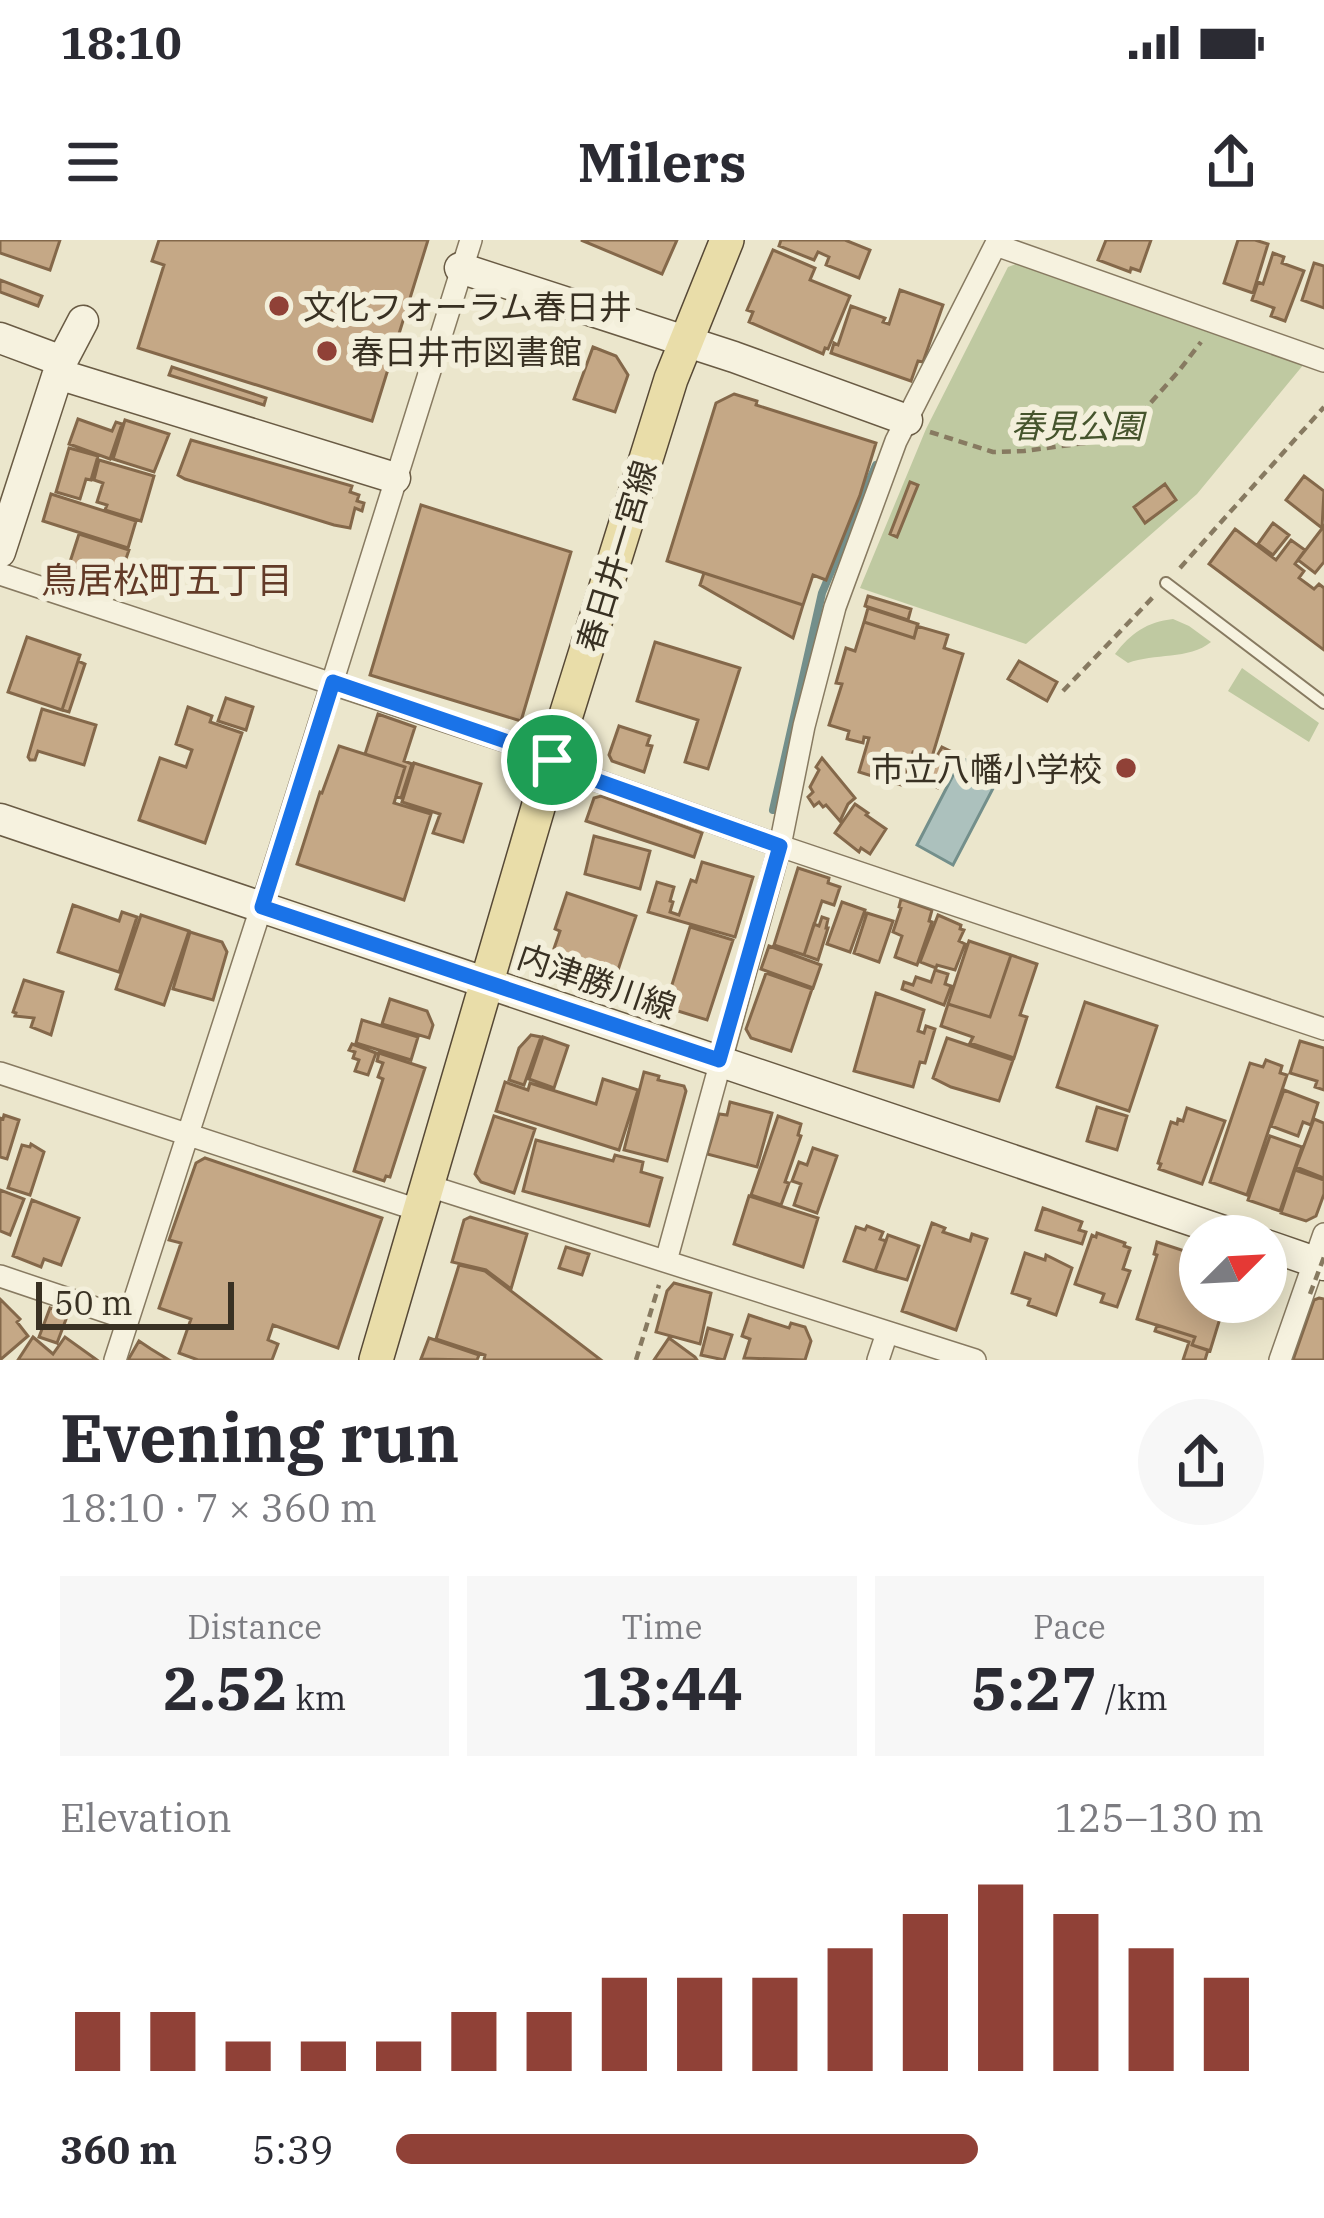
<!DOCTYPE html>
<html lang="en">
<head>
<meta charset="utf-8">
<style>
  body { margin:0; font-family:"IBM Plex Serif","Noto Sans JP",serif; background:#f7f7f7; color:#2b2b33; height:100vh; display:flex; flex-direction:column; font-size:45px; white-space:nowrap }
  * { box-sizing:border-box; margin:0 }
  p { font-size:39px; color:#7c7c81 }
  .icon { flex:none; width:66px; height:66px; fill:none; stroke:currentColor; stroke-width:2; stroke-linecap:round; stroke-linejoin:round }
  .map { position:relative; height:1120px; overflow:hidden }
  .side { display:flex; flex-direction:column; background:#fff; flex:1 }
  .side>* { flex:none }
  .needle { width:78px; rotate:66deg }
  .controls { position:absolute; left:1179px; top:975px; display:grid; gap:24px }
  .controls a { display:grid; place-items:center; width:108px; height:108px; border-radius:50%; background:#fff; box-shadow:0 6px 30px #0003; font-size:60px }
  .scale { position:absolute; left:36px; bottom:30px; width:198px; box-sizing:border-box; padding-left:12px; border:6px solid #393123; border-top:0; font-size:33px; line-height:42px; white-space:nowrap; color:#393123; -webkit-text-stroke:9px #f3efdb; paint-order:stroke }
  .pin { position:absolute; display:grid; place-items:center; width:102px; height:102px; color:#fff; margin:-51px; border:6px solid #fff; border-radius:50%; box-shadow:0 3px 12px #0007 }
  .round { display:grid; place-items:center; flex:none; width:126px; height:126px; border-radius:63px; background:#f7f7f7 }
  .head { display:flex; align-items:center; justify-content:space-between; height:204px; padding:0 60px }
  h1 { font-size:66px; font-weight:800; line-height:90px }
  .figures { display:grid; grid-template-columns:repeat(3,1fr); gap:18px; height:204px; padding:12px 60px }
  .figures div { display:grid; align-content:center; border-radius:0px; background:#f7f7f7; text-align:center }
  .figures b { font-size:60px; font-weight:800 }
  .figures small { font-size:33px; font-weight:400 }
  .figures p { font-size:33px }
  .chart { height:336px; padding:24px 60px }
  .chart p { display:flex; justify-content:space-between }
  .chart svg { width:100%; height:216px; margin-top:12px; stroke:#904137; stroke-width:6 }
  ul { padding:0 60px; list-style:none; font-size:39px }
  li { display:grid; grid-template-columns:192px 144px 1fr; align-items:center; height:90px }
  li i { height:30px; border-radius:15px; background:#904137 }
  .status { display:flex; justify-content:space-between; align-items:center; height:84px; padding:0 60px; background:#fff; direction:ltr }
  .status svg { height:33px; fill:currentColor }
  header { display:flex; justify-content:space-between; align-items:center; height:156px; padding:0 60px; background:#fff; font-size:54px; font-weight:800 }
  .map>svg:first-child { display:block }
  .green { fill:#bfc9a1 }
  .water { fill:#acc1bd; stroke:#738f8b; stroke-width:3 }
  .lines { fill:none; stroke-linecap:round; stroke-linejoin:round }
  .stream { stroke:#738f8b; stroke-width:8 }
  .building { fill:#c5a886; stroke:#84684a; stroke-width:3 }
  .lane-casing { stroke:#877a61; stroke-width:14 }
  .street-casing { stroke:#877a61; stroke-width:24 }
  .secondary-casing { stroke:#695b44; stroke-width:33 }
  .primary-casing { stroke:#564835; stroke-width:36 }
  .path { stroke:#877a61; stroke-width:4.5; stroke-dasharray:9 6; stroke-linecap:butt }
  .lane { stroke:#f6f2df; stroke-width:10 }
  .street { stroke:#f6f2df; stroke-width:21 }
  .secondary { stroke:#f6f2df; stroke-width:30 }
  .primary { stroke:#e9dda9; stroke-width:33 }
  .path-bridge { stroke:#877a61; stroke-width:4.5; stroke-dasharray:9 6; stroke-linecap:butt }
  .route-casing { stroke:#fff; stroke-width:24 }
  .route { stroke:#1a73e8; stroke-width:15 }
  .poi-dot { fill:#904137; stroke:#f3efdb; stroke-width:4.5 }
  .labels { text-anchor:middle; dominant-baseline:central; stroke-width:12; stroke-linejoin:round; paint-order:stroke }
  .poi-label { font-size:33px; fill:#393123; stroke:#f3efdb; text-anchor:start }
  .park-label { font-size:33px; font-style:italic; fill:#45542c; stroke:#f3efdb }
  .street-label { font-size:33px; fill:#393123; stroke:#f3efdb }
  .neighbourhood-label { font-size:36px; fill:#623a27; stroke:#f3efdb }
</style>
</head>
<body>
<div class="status"><b>18:10</b><svg viewBox="0 0 49 12"><path d="M0 12V9h3v3zM5 12V6h3v6zM10 12V3h3v9zM15 12V0h3v12zM26 1h20v11H26zM47 4h2v5h-2z"/></svg></div>
<header><svg class="icon" aria-label="menu" viewBox="0 0 24 24"><path d="M4 6h16M4 12h16M4 18h16"/></svg>Milers<svg class="icon" aria-label="share" viewBox="0 0 24 24"><path d="M12 15V3M7 8l5-5 5 5M5 13v7h14v-7"/></svg></header>
<div class="map">
<svg width="1324" height="1120" viewBox="0 0 1324 1120">
  <rect width="100%" height="100%" fill="#ebe6cc"/>
  <path class="green" d="M1016 24 1304 124 1197 254 1026 404 860 348 926 189 1008 27Z
    M1173 379 1189 386 1211 402C1189 420 1154 413 1128 423L1115 414C1131 393 1147 382 1173 379Z
    M1242 428 1319 483 1309 502 1228 451Z"/>
  <path class="water" d="M962 518 999 537 953 625 917 605Z"/>
  <g class="lines">
    <path class="stream" d="M773 570 822 353 876 225"/>
  </g>
  <path class="building" d="M0 0H60L50 30 0 13Z
    M159 0H428L372 181 138 108 164 25 152 21Z
    M581 0H677L662 34Z
    M781 0H845L870 10 859 38 826 25 829 17 818 12 814 20 779 6Z
    M1106 0H1151L1140 31 1131 28 1130 32 1098 20Z
    M1238 0H1255L1268 4 1253 53 1224 43Z
    M773 10 815 28 810 40 850 56 828 109 825 108 823 114 749 82 753 72 747 70Z
    M1273 13 1284 17 1282 23 1304 31 1285 81 1271 76 1274 68 1252 60 1258 42 1263 44Z
    M1314 23 1324 26V68L1302 60Z
    M0 40 42 56 38 66 0 52Z
    M900 50 943 65 923 122 918 121 911 141 831 113 834 103 838 105 851 66 885 78 883 82 889 84Z
    M593 107 616 116 628 135 615 172 574 159Z
    M172 127 266 158 264 165 169 135Z
    M734 154 757 161 756 165 876 203 860 255 826 340 813 335 803 365 667 321 716 163Z
    M78 179 112 191 116 182 122 184 110 219 69 204Z
    M125 180 169 194 154 232 113 219Z
    M191 200 352 246 350 252 359 255 357 261 364 263 362 271 355 268 350 288 334 285 185 239 178 235Z
    M69 208 98 216 91 240 86 239 80 259 56 252Z
    M99 220 154 236 141 281 105 270 107 265 97 262 103 243 94 240Z
    M1304 236 1324 251 1322 288 1286 260Z
    M910 242 918 245 897 297 890 294Z
    M1165 244 1176 260 1145 283 1134 267Z
    M51 254 136 281 128 308 43 281Z
    M421 265 571 312 521 481 370 435Z
    M1273 283 1289 295 1273 315 1258 304Z
    M1324 286V322L1315 333 1298 320Z
    M1235 289 1276 320 1291 300 1305 310 1295 324 1304 331 1299 338 1314 349 1319 344 1324 348V410L1209 324Z
    M79 294 129 310 118 342 99 335 98 339 85 335 86 331 69 325Z
    M704 333 803 365 793 398 700 345Z
    M868 356 911 369 908 380 865 366Z
    M868 368 918 384 914 398 864 382Z
    M864 382 914 398 917 386 948 395 944 408 963 414 932 517 913 512 901 545 859 532 869 498 864 497 863 503 847 499 849 491 829 485 842 444 836 443 846 408 855 411Z
    M27 397 80 415 62 470 8 452Z
    M655 402 740 428 708 529 685 522 698 480 637 461Z
    M78 421 85 424 69 472 62 470Z
    M1019 421 1057 442 1047 461 1008 439Z
    M226 458 253 467 246 490 218 481Z
    M188 467 212 476 210 482 242 493 205 603 139 580 160 518 186 527 192 510 176 504Z
    M42 469 96 485 84 525 38 511 35 520H30L28 517Z
    M378 474 415 487 404 521 412 524 401 558 396 556 405 527 365 514Z
    M619 486 650 496 647 505 652 506 644 532 612 521 609 515Z
    M339 506 405 527 394 563 431 574 404 660 297 624 320 552 322 553Z
    M942 507 956 514 938 548 924 540Z
    M822 518 855 558 848 564 840 581 826 565 823 567 819 562 814 566 808 557 813 552 810 547 819 530 816 527Z
    M414 523 481 544 463 602 433 593 440 574 402 562Z
    M601 556 702 593 694 617 586 581 594 558Z
    M855 564 868 573 866 575 886 589 870 614 861 608 859 612 835 593Z
    M594 596 650 611 640 649 585 634Z
    M702 622 753 637 735 697 648 672 657 642 674 647 670 661 673 662 670 672 679 675 691 640 696 642Z
    M798 628 829 638 828 643 840 647 834 665 822 661 804 715 774 705Z
    M567 653 636 676 612 748 548 726 560 691 555 689Z
    M901 659 932 670 929 681 932 682 917 725 895 717 902 696 893 692 901 668 899 667Z
    M842 662 865 670 850 712 827 704Z
    M73 665 119 681 122 672 137 677 119 732 58 712Z
    M867 673 893 681 879 722 854 713Z
    M141 675 189 691 164 765 116 749Z
    M938 675 961 685 960 689 964 690 959 701 965 704 955 730 937 725 936 728 920 722Z
    M822 677 828 679 826 688H828L818 720 804 715 814 684 819 686Z
    M690 687 733 700 707 780 665 767Z
    M190 692 222 702 227 712 213 760 173 749Z
    M969 701 1011 715 990 777 948 764Z
    M769 706 821 725 813 748 761 729Z
    M1011 715 1037 724 1020 775 1027 777 1014 818 970 803 973 797 941 786 948 764 990 777Z
    M935 730 948 734 945 744 951 746 944 765 902 749 904 742 913 745 916 737 931 742Z
    M766 733 812 749 791 811 751 798 746 789Z
    M24 740 63 752 51 795 31 787 34 778 15 776 16 773 13 772Z
    M876 753 924 770 918 791 924 793 926 786 935 789 925 823 920 822 913 847 854 831Z
    M390 759 427 771 433 785 429 798 382 784Z
    M1085 762 1157 786 1129 871 1057 847Z
    M362 780 418 797 411 820 356 803Z
    M531 795 541 797 524 845 509 840 519 808Z
    M543 797 568 806 554 848 529 839Z
    M947 798 1013 820 999 861 951 847 933 838Z
    M1300 801 1324 808V850L1315 847 1317 841 1290 833Z
    M352 804 376 813 368 835 355 831 359 820 353 818 355 812 349 810Z
    M379 813 425 828 390 937 386 936 384 941 354 931 383 839 378 837 383 823 377 821Z
    M1266 820 1282 826 1280 833 1287 835 1247 955 1210 942 1250 823 1263 827Z
    M644 832 659 836 658 840 684 846 686 851 667 921 624 910Z
    M603 839 638 850 619 910 496 871 505 842 528 850 530 843 596 864Z
    M1284 850 1318 863 1311 885 1303 882 1298 896 1271 886Z
    M730 862 772 873 757 927 707 914 719 874 727 875Z
    M1097 867 1127 876 1117 910 1087 901Z
    M1187 868 1225 881 1202 944 1159 929 1161 924 1158 923 1171 882 1177 884 1178 879 1183 881Z
    M4 875 19 880 7 919 0 917V878L3 879Z
    M494 876 535 889 514 953 481 942 475 934Z
    M778 876 801 884 798 895 801 896 785 942 789 943 781 965 751 955Z
    M1314 879 1324 883V938L1296 927Z
    M1270 896 1302 907 1280 971 1248 960Z
    M536 900 613 921 615 915 643 922 641 932 662 938 649 986 523 951Z
    M31 904 44 912 30 955 8 948 22 905 30 907Z
    M813 908 837 916 817 973 794 965 801 944 792 941 799 922 807 925Z
    M205 918 382 978 338 1108 273 1085 268 1100 278 1104 272 1120H198L179 1113 191 1079 159 1068 181 1003 169 1000 196 923Z
    M1295 930 1324 940V954L1316 976 1306 981 1281 973Z
    M0 950 24 959 10 995 0 991Z
    M749 956 818 978 803 1027 734 1004Z
    M32 960 79 978 61 1025 44 1019 41 1027 13 1016Z
    M1043 968 1082 982 1079 990 1086 992 1082 1004 1036 990Z
    M470 977 527 994 511 1049 486 1030 452 1022 464 980Z
    M932 983 945 988 943 992 970 1001 972 994 987 999 956 1090 902 1071Z
    M867 986 883 992 880 999 886 1001 875 1031 844 1021 856 987 865 990Z
    M1097 993 1125 1003 1124 1006 1130 1008 1123 1029 1130 1031 1117 1067 1101 1062 1104 1054 1075 1044 1092 995 1096 997Z
    M888 995 919 1006 907 1040 875 1031Z
    M1157 1002 1200 1016V1062H1225L1210 1111 1192 1105 1195 1097 1137 1079 1157 1015 1154 1014Z
    M566 1007 589 1014 582 1035 559 1028Z
    M1025 1013 1045 1020 1046 1015 1072 1028 1056 1075 1028 1065 1030 1059 1012 1053Z
    M459 1025 485 1031 601 1120H484L485 1115 436 1099Z
    M674 1043 711 1053 700 1104 656 1092 667 1051Z
    M1319 1058 1324 1059V1120H1293L1314 1060Z
    M0 1059 20 1079 17 1082 28 1096 0 1120Z
    M50 1068 68 1074 57 1103 39 1097Z
    M749 1075 789 1088 791 1083 805 1087 811 1101 805 1120 744 1118 750 1099 742 1096Z
    M1157 1085 1195 1097 1192 1105 1208 1110 1205 1120H1183L1189 1102 1155 1091Z
    M708 1088 732 1095 724 1120 701 1115Z
    M33 1097 53 1114 65 1097 97 1120H18Z
    M429 1098 479 1115 477 1120 421 1119Z
    M669 1098 695 1117 697 1120H654Z
    M139 1101 151 1109 169 1120H128Z"/>
  <g class="lines">
    <g class="lane-casing">
      <path id="lane" d="M1166 343 1324 463"/>
    </g>
    <g class="street-casing">
      <path id="street" d="M996 5 1324 121
        M0 334 523 507 587 537 780 606 1324 789
        M0 833 421 971
        M429 946 975 1120
        M666 1021 780 606 804 486 835 367 896 201 998 0
        M0 1036 128 1079
        M115 1120 280 609 471 0
        M878 1120 887 1093
        M1280 1120 1324 994"/>
    </g>
    <g class="secondary-casing">
      <path id="secondary" d="M460 28 734 117 907 180
        M0 98 62 121
        M58 134 395 238
        M0 312 62 121 83 81
        M0 579 1238 996
        M1266 1005 1324 1025"/>
    </g>
    <g class="primary-casing">
      <path id="primary" d="M376 1120 552 520 671 139 727 0"/>
    </g>
    <path class="path" d="M930 192 993 212 1024 211 1085 203 1122 195 1178 132 1201 102
      M1180 328 1324 167
      M1063 451 1156 354
      M636 1120 659 1045"/>
    <use href="#lane" class="lane"/>
    <use href="#street" class="street"/>
    <use href="#secondary" class="secondary"/>
    <use href="#primary" class="primary"/>
    <path class="path-bridge" d="M1310 1054 1324 1017"/>
  </g>
  <g class="lines">
    <g class="route-casing">
      <path id="route" d="M333 442 523 507 587 537 780 606 719 820 262 667Z"/>
    </g>
    <use href="#route" class="route"/>
  </g>
  <g class="poi-dot">
    <circle cx="279" cy="66" r="12"/>
    <circle cx="327" cy="111" r="12"/>
    <circle cx="1126" cy="528" r="12"/>
  </g>
  <g class="labels">
    <g class="poi-label">
      <text x="303" y="66">文化フォーラム春日井</text>
      <text x="351" y="111">春日井市図書館</text>
      <text x="1102" y="528" text-anchor="end">市立八幡小学校</text>
    </g>
    <g class="park-label">
      <text x="1077" y="185">春見公園</text>
    </g>
    <g class="street-label">
      <text transform="translate(616 316) rotate(-73)">春日井一宮線</text>
      <text transform="translate(597 741) rotate(19)">内津勝川線</text>
    </g>
    <g class="neighbourhood-label">
      <text x="167" y="339">鳥居松町五丁目</text>
    </g>
  </g>
</svg>
<div class="controls">
<a><svg class="needle" viewBox="-14 -14 28 28"><path d="M0-13l5 13h-10z" fill="#e53935"/><path d="M0 13l5-13h-10z" fill="#7c7c81"/></svg></a>
</div>
<div class="scale">50 m</div>
<div class="pin" style="left:552px;top:520px;background:#1e9e55"><svg class="icon" aria-label="arrive" viewBox="0 0 24 24"><path d="M6 21V4h12l-3 4 3 4H6"/></svg></div>
</div>
<section class="side">
<div class="head"><div><h1>Evening run</h1><p>18:10 · 7 × 360 m</p></div><a class="round"><svg class="icon" aria-label="share" viewBox="0 0 24 24"><path d="M12 15V3M7 8l5-5 5 5M5 13v7h14v-7"/></svg></a></div>
<div class="figures">
<div><p>Distance</p><b>2.52<small> km</small></b></div>
<div><p>Time</p><b>13:44</b></div>
<div><p>Pace</p><b>5:27<small> /km</small></b></div>
</div>
<div class="chart"><p><span>Elevation</span>125–130 m</p>
<svg viewBox="0 0 160 44" preserveAspectRatio="none"><path d="M5 44V32M15 44V32M25 44V38M35 44V38M45 44V38M55 44V32M65 44V32M75 44V25M85 44V25M95 44V25M105 44V19M115 44V12M125 44V6M135 44V12M145 44V19M155 44V25"/></svg>
</div>
<ul>
<li><b>360 m</b>5:39<i style="width:67%"></i></li>
</ul>
</section>
</body>
</html>
